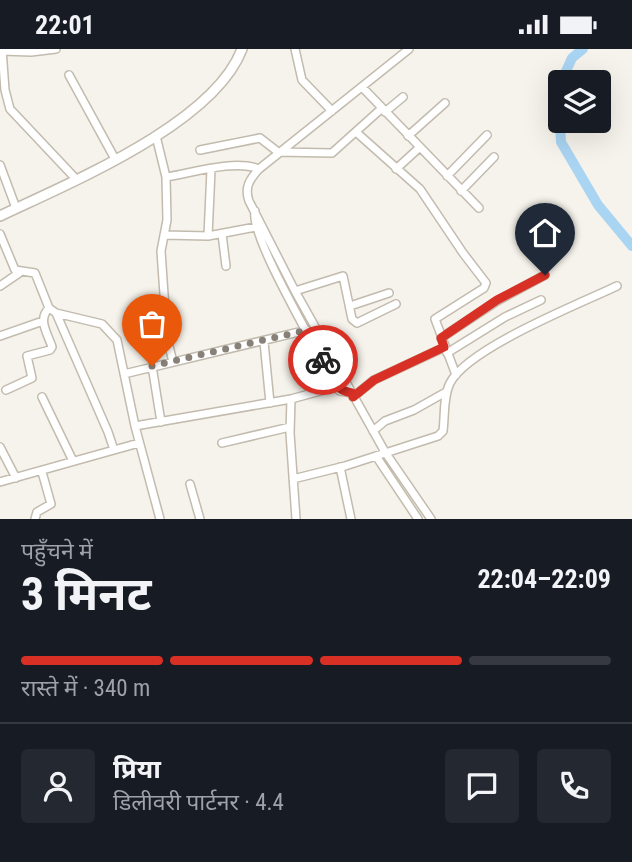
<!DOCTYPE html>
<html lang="hi">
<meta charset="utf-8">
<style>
:root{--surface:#171b24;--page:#242831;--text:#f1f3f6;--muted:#9ea1a6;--line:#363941;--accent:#d93025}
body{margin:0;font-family:"Roboto Condensed","Noto Sans Devanagari",sans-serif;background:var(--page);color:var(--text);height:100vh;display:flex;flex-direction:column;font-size:26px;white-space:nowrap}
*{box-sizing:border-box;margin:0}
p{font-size:23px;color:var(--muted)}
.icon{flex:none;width:38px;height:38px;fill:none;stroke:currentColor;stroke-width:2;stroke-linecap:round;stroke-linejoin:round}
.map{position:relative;height:470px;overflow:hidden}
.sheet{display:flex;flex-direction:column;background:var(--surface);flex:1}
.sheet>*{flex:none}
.tools{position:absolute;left:548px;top:21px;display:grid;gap:14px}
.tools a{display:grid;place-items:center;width:63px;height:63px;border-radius:7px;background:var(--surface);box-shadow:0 7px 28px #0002;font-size:35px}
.pin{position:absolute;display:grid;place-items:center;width:60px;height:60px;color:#fff;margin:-72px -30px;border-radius:50% 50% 50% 0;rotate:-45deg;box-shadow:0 0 7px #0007}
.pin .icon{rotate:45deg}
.courier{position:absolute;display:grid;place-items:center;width:70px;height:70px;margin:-35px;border:5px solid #d93025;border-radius:50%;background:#fff;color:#222;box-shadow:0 2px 9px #0007}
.summary em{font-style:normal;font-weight:700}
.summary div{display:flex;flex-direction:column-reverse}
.summary{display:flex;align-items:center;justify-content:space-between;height:119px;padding:0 21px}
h1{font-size:46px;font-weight:700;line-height:52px}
.bar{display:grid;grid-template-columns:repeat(4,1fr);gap:10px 7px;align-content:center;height:84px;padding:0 21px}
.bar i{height:9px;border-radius:5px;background:var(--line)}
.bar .selected{background:var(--accent)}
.bar p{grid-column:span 4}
.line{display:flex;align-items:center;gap:18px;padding:0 21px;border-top:2px solid var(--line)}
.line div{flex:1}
.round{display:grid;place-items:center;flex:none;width:74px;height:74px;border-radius:7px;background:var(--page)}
.status{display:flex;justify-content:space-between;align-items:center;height:49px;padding:0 35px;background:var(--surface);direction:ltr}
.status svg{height:19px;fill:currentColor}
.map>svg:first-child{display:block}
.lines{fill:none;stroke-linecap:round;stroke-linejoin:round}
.river{stroke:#a9d4f2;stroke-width:10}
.minor-casing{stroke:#c2bbae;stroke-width:10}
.tertiary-casing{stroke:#c2bbae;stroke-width:12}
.minor{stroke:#fff;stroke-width:7}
.tertiary{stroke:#fff;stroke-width:9}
.done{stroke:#878178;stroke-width:7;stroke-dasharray:0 12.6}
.route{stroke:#d93025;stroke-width:9}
</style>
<div class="status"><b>22:01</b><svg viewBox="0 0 49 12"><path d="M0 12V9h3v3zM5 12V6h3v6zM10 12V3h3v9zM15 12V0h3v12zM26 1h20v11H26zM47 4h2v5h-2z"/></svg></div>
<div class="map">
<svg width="632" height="470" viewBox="0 0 632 470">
<rect width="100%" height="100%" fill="#f6f3ec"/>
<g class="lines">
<path class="river" d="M561,33L572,9L583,0
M560,36L558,41L561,93L598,156L632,197"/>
<g class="minor-casing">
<path id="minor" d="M2,0L5,41L10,60L76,130
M295,0L302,31L332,62
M409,0L259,120C250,130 244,138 249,152L295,242L385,403L431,470
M2,2L31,3L56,0
M69,26L115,110
M362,38L479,159
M385,63L403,48
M356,83L420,140L463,204L486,234L484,239L435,270L456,326
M156,87L166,128L167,171L161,202L167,289L173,313
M408,87L445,54
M200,101L260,89L278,103L332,104L381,60
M0,116L16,159
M396,120L419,99
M447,127L487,86
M166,128C192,124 235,110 259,120
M461,142L494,108
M255,162C249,188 321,305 335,338L340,342L352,344
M0,185L15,221L35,224L49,259L56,264L102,275L117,291L135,377L160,470
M222,185L226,217
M164,186L208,187L256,178
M208,187L211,121
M0,237L19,224
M295,242L343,227L352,270L357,274L396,255
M350,257L389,244
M56,264L108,383L114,401
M0,287L43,272
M441,289L497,252L545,226
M264,293L270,354
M447,304L505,268L541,251
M152,317L161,373
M124,325L307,281
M6,341L32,329L27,307L50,301L52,298C48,285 37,271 49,259
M42,348L73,412
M353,348L374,331L445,298
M291,350L290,384L296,470
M135,377L291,350L335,338
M373,382L385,372L414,361L446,343
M222,394L290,378
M0,398L16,429
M376,407L418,470
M340,418L351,470
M293,430L345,417L438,387L443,382C445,367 443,348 450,334C468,299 579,255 617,237
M0,433L139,394
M190,435L200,470
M35,470L37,463L51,455L42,423"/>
</g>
<g class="tertiary-casing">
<path id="tertiary" d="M0,167C69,134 214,75 242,0"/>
</g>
<use href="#minor" class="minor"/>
<use href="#tertiary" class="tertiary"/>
</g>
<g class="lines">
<path class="done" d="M152,317L307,281L323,311"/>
<path class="route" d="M323,311C332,328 331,340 352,344L353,348L374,331L444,298L441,289L497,251L545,226"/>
</g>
</svg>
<div class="tools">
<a><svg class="icon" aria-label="layers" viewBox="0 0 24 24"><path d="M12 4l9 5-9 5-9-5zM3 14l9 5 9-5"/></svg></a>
</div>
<div class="pin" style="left:152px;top:317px;background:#ea580c"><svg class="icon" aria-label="bag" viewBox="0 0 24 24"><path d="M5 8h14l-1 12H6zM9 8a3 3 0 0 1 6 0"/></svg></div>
<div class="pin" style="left:545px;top:226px;background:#1f2937"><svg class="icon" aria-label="home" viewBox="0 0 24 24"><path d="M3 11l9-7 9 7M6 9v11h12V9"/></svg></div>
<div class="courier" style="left:323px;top:311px"><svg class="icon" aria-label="bike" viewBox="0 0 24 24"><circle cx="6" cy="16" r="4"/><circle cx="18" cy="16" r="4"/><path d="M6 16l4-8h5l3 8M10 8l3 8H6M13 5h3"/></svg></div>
</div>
<section class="sheet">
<div class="summary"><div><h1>3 मिनट</h1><p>पहुँचने में</p></div><em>22:04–22:09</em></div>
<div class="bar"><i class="selected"></i><i class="selected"></i><i class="selected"></i><i></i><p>रास्ते में · 340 m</p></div>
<div class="line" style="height:126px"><a class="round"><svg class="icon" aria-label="person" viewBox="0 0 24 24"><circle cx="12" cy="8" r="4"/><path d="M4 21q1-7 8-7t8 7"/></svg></a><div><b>प्रिया</b><p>डिलीवरी पार्टनर · 4.4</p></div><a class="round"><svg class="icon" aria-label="chat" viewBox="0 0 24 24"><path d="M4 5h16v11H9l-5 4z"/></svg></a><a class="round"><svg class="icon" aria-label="phone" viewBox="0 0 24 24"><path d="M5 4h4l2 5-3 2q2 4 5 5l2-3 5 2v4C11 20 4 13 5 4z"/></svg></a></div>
</section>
